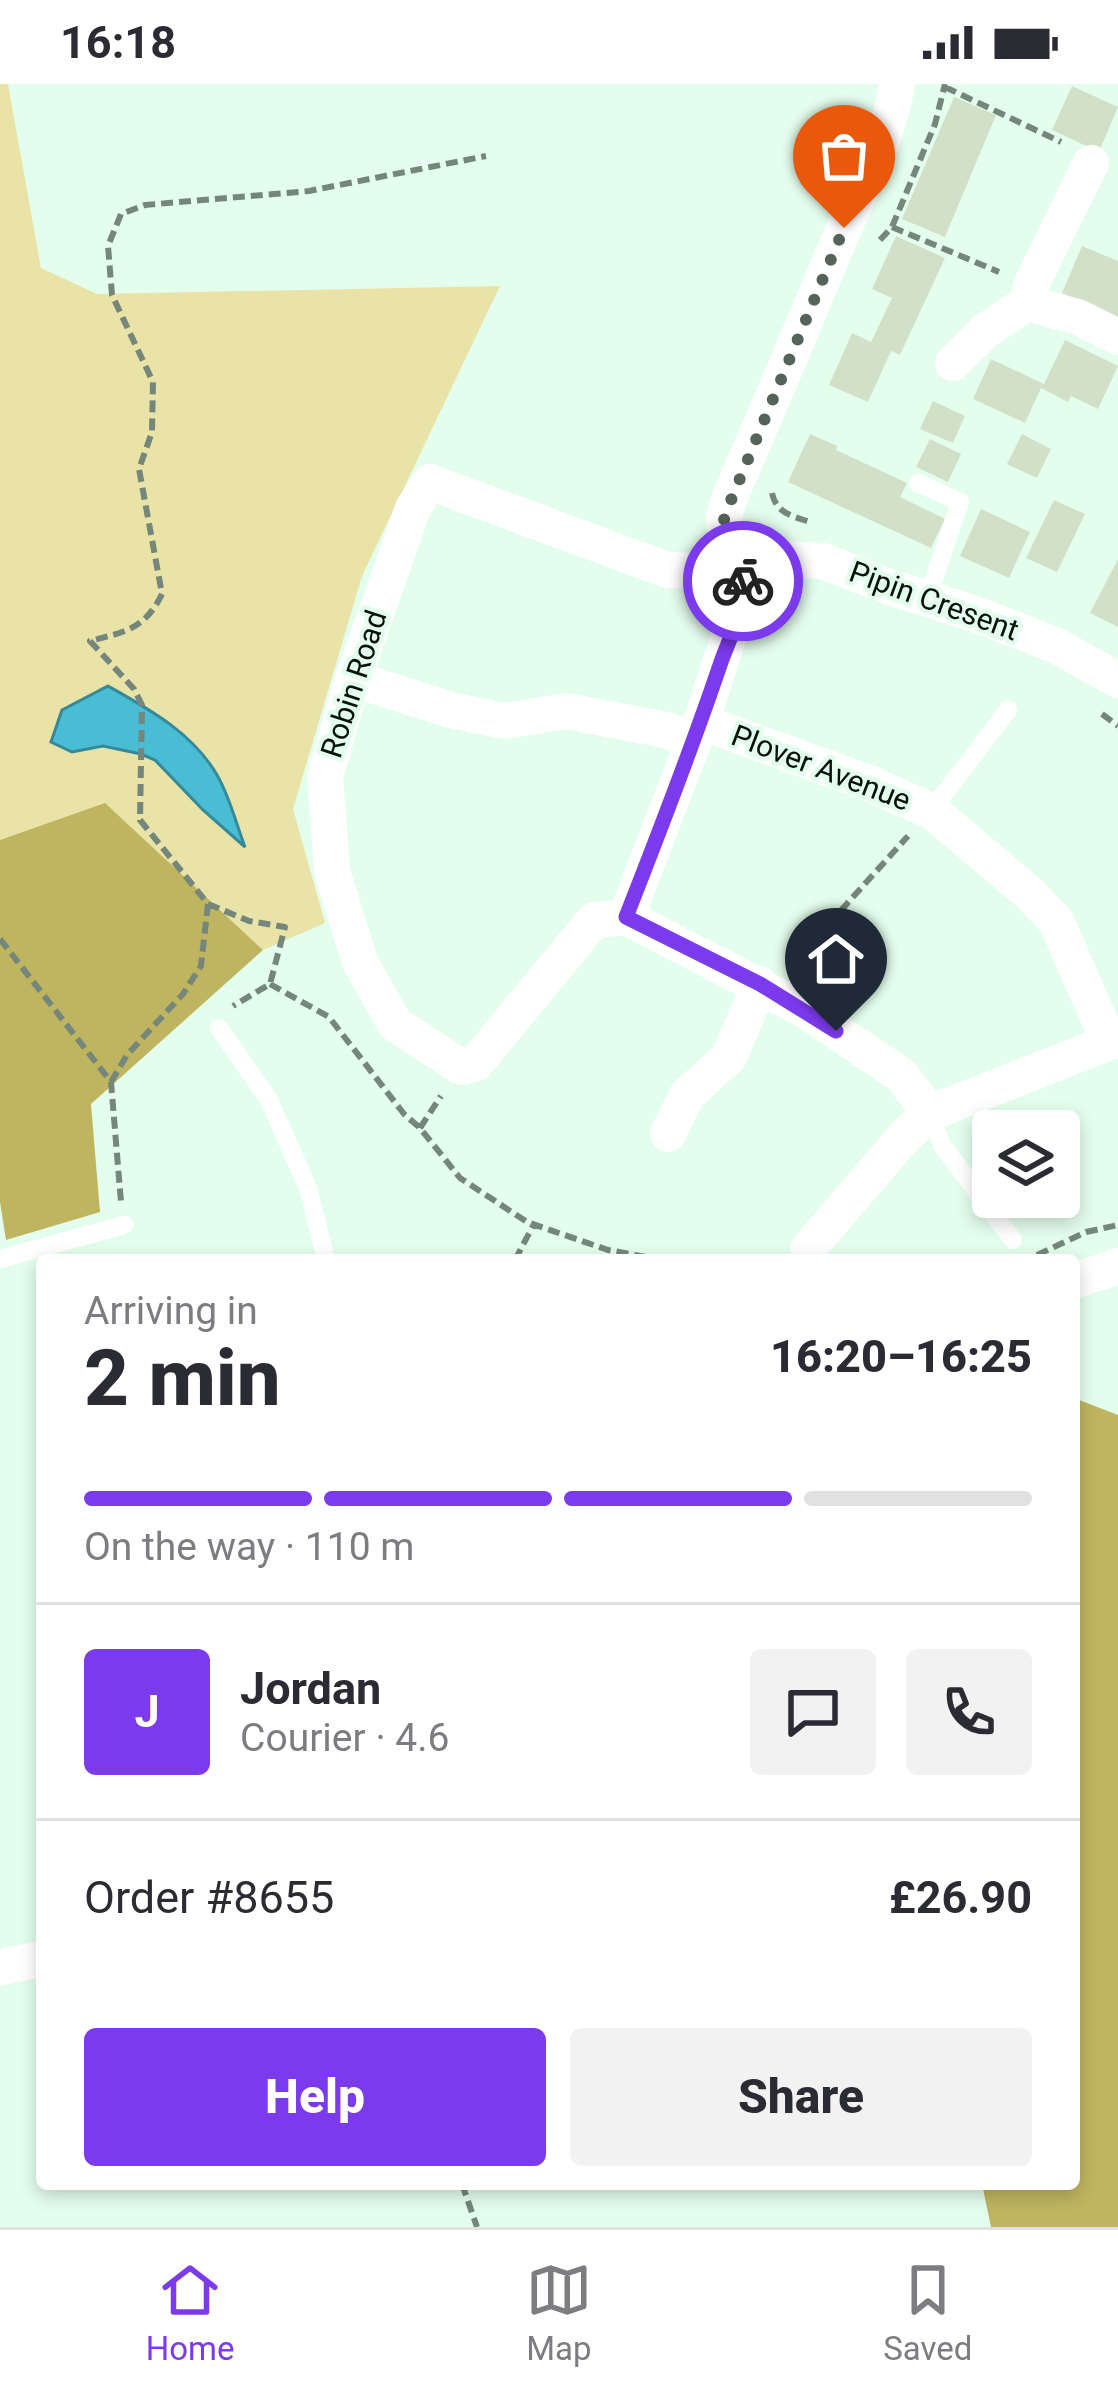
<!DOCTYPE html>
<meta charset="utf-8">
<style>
:root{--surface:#fff;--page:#f2f2f3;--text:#2b2b33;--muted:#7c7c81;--line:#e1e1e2;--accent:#7c3aed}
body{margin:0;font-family:Roboto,sans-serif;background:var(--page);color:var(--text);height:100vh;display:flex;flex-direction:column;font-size:45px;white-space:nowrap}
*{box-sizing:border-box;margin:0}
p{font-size:39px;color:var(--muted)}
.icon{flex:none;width:66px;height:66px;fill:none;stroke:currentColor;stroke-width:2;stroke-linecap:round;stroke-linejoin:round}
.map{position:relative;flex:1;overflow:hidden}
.sheet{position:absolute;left:36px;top:1170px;width:1044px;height:936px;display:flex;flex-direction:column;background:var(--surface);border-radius:12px;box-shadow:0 6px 18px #0003}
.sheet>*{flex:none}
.tools{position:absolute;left:972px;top:1026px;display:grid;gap:24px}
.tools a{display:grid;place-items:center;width:108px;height:108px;border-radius:12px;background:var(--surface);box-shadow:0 6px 18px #0003;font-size:60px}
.pin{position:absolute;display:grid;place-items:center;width:102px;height:102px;color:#fff;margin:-123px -51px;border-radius:50% 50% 50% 0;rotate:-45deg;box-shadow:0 0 12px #0007}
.pin .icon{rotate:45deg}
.courier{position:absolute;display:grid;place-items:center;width:120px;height:120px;margin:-60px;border:9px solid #7c3aed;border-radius:50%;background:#fff;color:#222;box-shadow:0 3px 15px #0007}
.overview em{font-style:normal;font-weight:800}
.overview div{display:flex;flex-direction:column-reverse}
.overview{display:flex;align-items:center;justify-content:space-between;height:204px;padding:0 48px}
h1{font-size:78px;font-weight:800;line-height:90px}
.bar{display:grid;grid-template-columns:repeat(4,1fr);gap:18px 12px;align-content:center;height:144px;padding:0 48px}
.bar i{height:15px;border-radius:9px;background:var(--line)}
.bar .selected{background:var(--accent)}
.bar p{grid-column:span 4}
.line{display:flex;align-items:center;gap:30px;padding:0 48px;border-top:3px solid var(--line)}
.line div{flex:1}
.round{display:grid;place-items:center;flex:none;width:126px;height:126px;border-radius:12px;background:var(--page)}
.button{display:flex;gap:24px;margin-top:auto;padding:24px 48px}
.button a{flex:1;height:138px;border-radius:12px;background:var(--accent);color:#fff;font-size:48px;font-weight:800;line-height:138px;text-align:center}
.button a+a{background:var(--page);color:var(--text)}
.status{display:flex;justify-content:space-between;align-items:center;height:84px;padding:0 60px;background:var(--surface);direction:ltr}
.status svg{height:33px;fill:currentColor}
.tabs{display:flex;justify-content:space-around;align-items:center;height:168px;border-top:3px solid var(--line);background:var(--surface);font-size:33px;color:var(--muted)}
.tabs a{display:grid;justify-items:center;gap:6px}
.tabs .selected{color:var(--accent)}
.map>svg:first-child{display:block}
.green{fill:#eae3a8;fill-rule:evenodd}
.forest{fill:#bfb560}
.water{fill:#49bdd4;stroke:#368998;stroke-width:3}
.building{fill:#d3e0c8}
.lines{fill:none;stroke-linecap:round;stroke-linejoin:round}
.path{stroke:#75867b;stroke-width:6;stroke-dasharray:12 6;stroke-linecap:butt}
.lane{stroke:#fff;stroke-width:18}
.street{stroke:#fff;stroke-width:36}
.done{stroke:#55645a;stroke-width:12;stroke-dasharray:0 21.6}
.route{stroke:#7c3aed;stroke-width:15}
.labels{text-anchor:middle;stroke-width:9;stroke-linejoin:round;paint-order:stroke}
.street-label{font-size:30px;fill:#08110b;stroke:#e4feed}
</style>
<div class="status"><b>16:18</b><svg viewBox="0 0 49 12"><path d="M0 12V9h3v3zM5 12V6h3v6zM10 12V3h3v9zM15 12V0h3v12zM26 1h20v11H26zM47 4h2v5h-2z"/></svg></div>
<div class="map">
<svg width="1118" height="2143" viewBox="0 0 1118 2143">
<rect width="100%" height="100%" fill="#e4feed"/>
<path class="green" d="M0,0H8L41,184L97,210L500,202L362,492L293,725L325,839L263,866L105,720L0,756ZM108,602L142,621L190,655L244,760L203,726L155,676L141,670L103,662L72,668L52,658Z"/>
<path class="forest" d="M105,719L263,866L91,1020L100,1128L6,1156L0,1118V756Z
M1074,1314L1118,1331V2143H991L982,2100H1074Z"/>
<path class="water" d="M108,602C149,625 193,649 217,691C230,713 236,740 245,763L203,726L155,676L141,670L103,662L72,668L51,658L62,626Z"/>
<path class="building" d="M1072,2L1118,23L1099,68L1052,46Z
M954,13L996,31L945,153L902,135Z
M896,152L945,174L900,271L891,267L868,318L829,301L852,249L871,258L892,214L872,205Z
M1082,162L1118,177V234L1062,209Z
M1065,256L1118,282L1098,325L1071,312L1068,318L1041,304L1025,339L973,315L991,275L1044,300Z
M933,317L965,332L953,359L920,345Z
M810,350L837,362L836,366L907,399L900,413L945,435L931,464L788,398Z
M1022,350L1051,365L1037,394L1007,380Z
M930,355L961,370L948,398L916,383Z
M1054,416L1085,430L1057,488L1026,474Z
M981,425L1030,448L1009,494L960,472Z
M1118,475V543L1090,529Z"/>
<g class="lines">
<path class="path" d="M945,3L1061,58
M892,143L999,188
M880,156L892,143L935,40L945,0
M772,409C776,429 792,432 810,438
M1102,630L1118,642
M208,820L249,837L285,843L270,900L233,922
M0,855L111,998L121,1118
M814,893L835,833L908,752
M270,900L329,933L404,1030L420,1044L460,1094L527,1138L608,1166L662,1176
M111,998L127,971L183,910L201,882L208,820L140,736L142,621L134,605L90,557C125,548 145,545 162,510L139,385L152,348L153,298L112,211L108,162L121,130L145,121L309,107L486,72
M420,1044L441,1012
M1037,1171L1086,1148L1118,1141
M515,1176L534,1140
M462,2100L477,2143"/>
<path class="lane" d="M918,399L960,418L927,516
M931,727L1008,626
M219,944L269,1016L308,1104L326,1176
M930,1029L942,1061L1013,1156
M0,1175L124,1141"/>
<path class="street" d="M1091,79L1031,201L1027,219L1078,233L1118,253
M953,279L985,247L1027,219
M353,595L451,626L504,637L567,627L666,646L694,656
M701,638L869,699L933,728L1029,809L1056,837L1109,958
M626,833L594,836L476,979L461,983L395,940L360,878L332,787L325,693L353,595L413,424L430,398L667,486L691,487L769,474L823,477L884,501L975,530L1055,561L1118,596
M626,833L701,638L744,505L740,477L725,452L724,433L730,412C768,327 803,241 839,156C861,103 888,58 897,0
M626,833L803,925L901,991L930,1029
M668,1050L687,1011L729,973L760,900
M808,1165L904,1053L930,1029L1118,955
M1074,1197L1118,1182
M0,1883L42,1875"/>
</g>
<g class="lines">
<path class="done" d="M743,497C739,470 725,460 724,433L844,144"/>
<path class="route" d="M743,497C746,523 730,553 721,578C692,664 659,749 626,833L760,900L836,947"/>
</g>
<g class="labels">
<g class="street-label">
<text transform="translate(934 517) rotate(20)" y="10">Pipin Cresent</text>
<text transform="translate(354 600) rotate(-72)" y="10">Robin Road</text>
<text transform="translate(821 684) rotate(21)" y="10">Plover Avenue</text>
</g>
</g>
</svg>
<div class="tools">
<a><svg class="icon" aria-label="layers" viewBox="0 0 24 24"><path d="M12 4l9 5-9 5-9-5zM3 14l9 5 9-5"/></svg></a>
</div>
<div class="pin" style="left:844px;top:144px;background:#ea580c"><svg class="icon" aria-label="bag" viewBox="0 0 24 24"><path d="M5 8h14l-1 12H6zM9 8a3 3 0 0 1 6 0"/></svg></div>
<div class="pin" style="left:836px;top:947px;background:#1f2937"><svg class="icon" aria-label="home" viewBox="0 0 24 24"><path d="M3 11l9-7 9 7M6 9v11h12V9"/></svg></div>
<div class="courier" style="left:743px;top:497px"><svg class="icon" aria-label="bike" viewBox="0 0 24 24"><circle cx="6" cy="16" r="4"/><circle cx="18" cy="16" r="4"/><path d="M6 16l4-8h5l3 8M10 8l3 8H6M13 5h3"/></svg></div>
<section class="sheet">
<div class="overview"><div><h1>2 min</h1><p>Arriving in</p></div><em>16:20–16:25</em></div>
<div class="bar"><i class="selected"></i><i class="selected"></i><i class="selected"></i><i></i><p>On the way · 110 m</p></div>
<div class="line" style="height:216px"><b class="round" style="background:var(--accent);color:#fff">J</b><div><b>Jordan</b><p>Courier · 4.6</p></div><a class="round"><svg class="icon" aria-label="chat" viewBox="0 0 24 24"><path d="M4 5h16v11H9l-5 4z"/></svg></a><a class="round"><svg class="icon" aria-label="phone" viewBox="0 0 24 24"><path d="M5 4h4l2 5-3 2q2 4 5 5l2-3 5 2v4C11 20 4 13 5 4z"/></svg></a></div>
<div class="line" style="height:156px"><div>Order #8655</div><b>£26.90</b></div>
<div class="button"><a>Help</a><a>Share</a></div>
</section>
</div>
<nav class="tabs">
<a class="selected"><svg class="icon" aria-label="home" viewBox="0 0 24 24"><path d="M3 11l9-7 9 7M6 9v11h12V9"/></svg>Home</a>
<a><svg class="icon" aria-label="map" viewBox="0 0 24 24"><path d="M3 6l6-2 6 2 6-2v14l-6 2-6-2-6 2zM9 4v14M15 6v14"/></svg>Map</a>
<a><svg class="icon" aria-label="saved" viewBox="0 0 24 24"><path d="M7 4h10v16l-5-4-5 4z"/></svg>Saved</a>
</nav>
